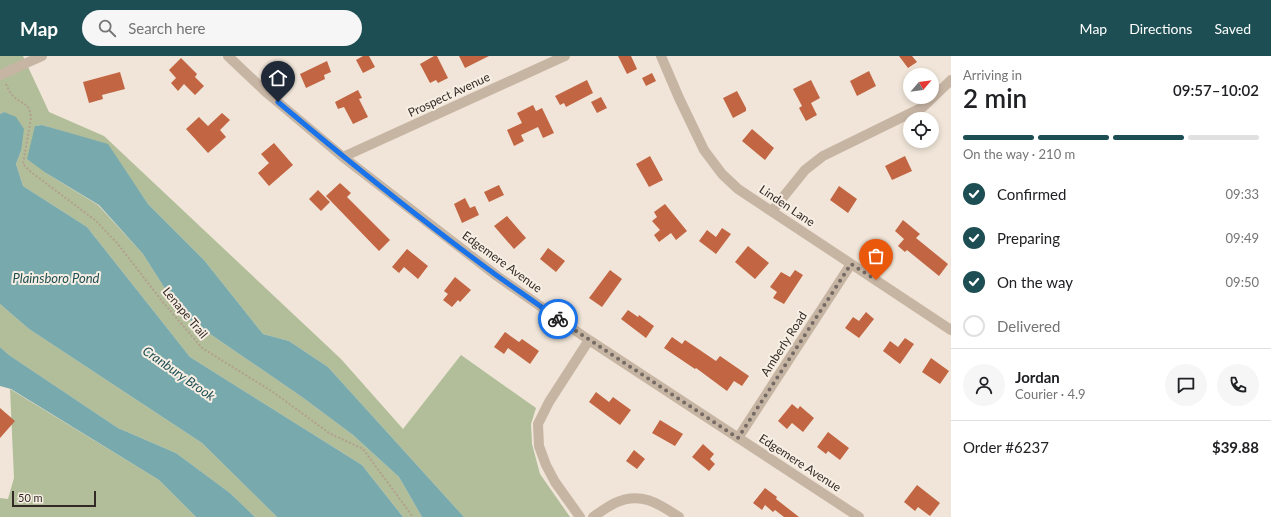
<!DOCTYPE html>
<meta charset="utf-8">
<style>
:root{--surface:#fff;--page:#f6f6f6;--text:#202124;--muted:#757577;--line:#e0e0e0;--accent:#1d4e53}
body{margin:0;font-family:Lato,sans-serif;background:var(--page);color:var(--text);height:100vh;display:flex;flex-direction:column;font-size:15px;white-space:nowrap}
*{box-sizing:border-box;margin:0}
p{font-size:13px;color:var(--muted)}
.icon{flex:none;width:22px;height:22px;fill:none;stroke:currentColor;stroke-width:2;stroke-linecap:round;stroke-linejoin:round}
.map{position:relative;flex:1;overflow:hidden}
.panel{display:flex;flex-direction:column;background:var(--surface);width:320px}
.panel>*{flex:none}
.needle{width:26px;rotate:62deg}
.fabs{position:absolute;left:903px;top:12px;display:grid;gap:8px}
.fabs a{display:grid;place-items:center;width:36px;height:36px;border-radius:50%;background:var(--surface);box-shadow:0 2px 6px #0003;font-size:20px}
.scale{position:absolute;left:12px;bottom:10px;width:84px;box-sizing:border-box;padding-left:4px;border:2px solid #332a26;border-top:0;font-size:11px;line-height:14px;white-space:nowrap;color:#332a26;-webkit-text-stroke:3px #f8efe4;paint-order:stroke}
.pin{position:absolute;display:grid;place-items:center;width:34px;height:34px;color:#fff;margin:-41px -17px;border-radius:50% 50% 50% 0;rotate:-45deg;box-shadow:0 0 4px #0007}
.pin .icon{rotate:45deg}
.courier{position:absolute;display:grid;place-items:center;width:40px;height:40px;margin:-20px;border:3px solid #1a73e8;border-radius:50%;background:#fff;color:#222;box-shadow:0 1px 5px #0007}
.head em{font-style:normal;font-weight:600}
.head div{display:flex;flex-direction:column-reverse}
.head{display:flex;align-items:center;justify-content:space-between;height:68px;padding:0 12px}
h1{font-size:26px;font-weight:600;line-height:30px}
.bar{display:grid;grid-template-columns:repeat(4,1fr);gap:6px 4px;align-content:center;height:48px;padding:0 12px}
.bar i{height:5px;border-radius:3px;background:var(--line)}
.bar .current{background:var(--accent)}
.bar p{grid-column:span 4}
.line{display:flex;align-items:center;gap:10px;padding:0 12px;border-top:1px solid var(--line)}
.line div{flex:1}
.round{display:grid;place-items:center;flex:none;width:42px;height:42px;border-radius:21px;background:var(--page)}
ol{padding:0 12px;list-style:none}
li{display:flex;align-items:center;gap:12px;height:44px}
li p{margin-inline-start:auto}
li .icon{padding:4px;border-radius:50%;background:var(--accent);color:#fff;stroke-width:4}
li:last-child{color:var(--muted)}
li i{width:22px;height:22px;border:2px solid var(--line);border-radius:50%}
header{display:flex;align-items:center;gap:24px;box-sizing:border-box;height:56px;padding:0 20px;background:var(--accent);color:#fff}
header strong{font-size:19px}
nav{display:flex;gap:22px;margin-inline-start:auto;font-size:14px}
.search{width:280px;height:36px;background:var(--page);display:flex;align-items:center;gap:10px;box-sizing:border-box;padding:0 14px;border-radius:22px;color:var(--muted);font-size:15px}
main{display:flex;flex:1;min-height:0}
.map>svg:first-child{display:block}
.green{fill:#b1be99}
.water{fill:#78a9ac}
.building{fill:#c26543}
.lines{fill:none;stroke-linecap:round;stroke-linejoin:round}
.path{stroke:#b39f8f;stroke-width:2;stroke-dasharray:2 2;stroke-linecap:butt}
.street{stroke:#c7b5a4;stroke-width:10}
.done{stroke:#756b64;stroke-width:4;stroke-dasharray:0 7.2}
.route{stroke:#1a73e8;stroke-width:5}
.labels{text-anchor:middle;stroke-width:4;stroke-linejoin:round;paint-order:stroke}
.street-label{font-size:12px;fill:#332a26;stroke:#f8efe4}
.water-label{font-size:13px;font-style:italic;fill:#1d4e53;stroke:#f8efe4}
</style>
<header>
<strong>Map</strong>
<div class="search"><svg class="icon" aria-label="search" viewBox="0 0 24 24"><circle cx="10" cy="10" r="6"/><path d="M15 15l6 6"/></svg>Search here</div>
<nav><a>Map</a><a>Directions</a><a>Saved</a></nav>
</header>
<main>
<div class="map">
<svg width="951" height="461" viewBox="0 0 951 461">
<rect width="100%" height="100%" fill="#f0e5d8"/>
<path class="green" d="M0,0H23L49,56L104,80L341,303L403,373L461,299L536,352L531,368L532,388L540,418L570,461H464L328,311L289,285L263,278L204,204L148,148L108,89L42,69L35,70L46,117L98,149L143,198L181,258L302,341L353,379L399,421L422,461H403L362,409L190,301L87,171L23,130L16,108L21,95L4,56L0,58Z
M0,248L29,273L202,387L277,461H255L230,437L176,397L118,372L9,299L0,291Z
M10,333L159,424L196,461H0V442L8,443L14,422Z"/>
<path class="water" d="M4,56L16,61L24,73L21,95L16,108L23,130L87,171L190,301L362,409L403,461H277L202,387L29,273L0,248V58Z
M42,69L108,88L148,148L204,204L263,278L289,285L328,311L464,461H422L399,421L353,379L302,341L181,258L143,198L99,149L46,117L27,103L35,70Z
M0,291L9,299L118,372L176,397L230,437L255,461H196L159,424L11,333L0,330Z"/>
<path class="building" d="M363,0H369L375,11L363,17L356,4Z
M434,0H437L448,22L438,27L436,24L430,27L420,8Z
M459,0H489L465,12Z
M618,0H631L637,13L627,18Z
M899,0H912L917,6L908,12Z
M181,2L197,18L195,21L204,30L195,39L184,28L178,35L171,27L176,22L169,14Z
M327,5L331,16L324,19L325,23L306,32L300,18Z
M869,15L876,30L857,40L850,25Z
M120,16L125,33L102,39L103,43L89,47L83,26Z
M652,17L656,25L646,30L642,22Z
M587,24L593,37L566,51L564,47L560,49L555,40Z
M811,24L820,42L811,47L817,59L806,65L799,52L802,50L793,33Z
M358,34L362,42L359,43L368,61L353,68L344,51L338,53L335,46Z
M737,35L746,52V55L733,62L723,42Z
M601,41L607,52L597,57L591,46Z
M533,49L536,55L542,52L554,77L543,82L538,71L521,79L524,85L514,90L507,74L522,67L517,57Z
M222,57L230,64L220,74L226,81L208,97L186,73L199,61L208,70Z
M752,73L774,92L765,104L742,85Z
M274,87L293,109L269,130L258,117L269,107L261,98Z
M650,100L663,124L649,131L636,108Z
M905,100L912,115L892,124L885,110Z
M340,127L351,137L347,141L390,184L379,195L326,140Z
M499,129L504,139L489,146L484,136Z
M839,130L857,143L848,157L830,144Z
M318,134L330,146L321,155L309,143Z
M465,142L470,152L475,150L479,159L462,167L454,148Z
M665,148L687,175L676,184L671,177L659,186L654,179L660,174L652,165L657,161L654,156Z
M507,160L526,182L514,193L494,170Z
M903,164L920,178L916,182L948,208L939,220L907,194L905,196L898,190L904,183L895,175Z
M722,172L731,178L716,198L699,185L707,174L716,181Z
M748,190L769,207L755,223L735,206Z
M548,192L565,205L556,216L540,203Z
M407,193L428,210L418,223L404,211L399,217L392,211Z
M610,214L622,223L602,251L589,242Z
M795,214L803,219L784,248L773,242L777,236L770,231L781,216L790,221Z
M455,221L471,234L460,246L458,244L452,251L443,244L448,238L444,235Z
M628,254L638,261L639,259L654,270L646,282L621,263Z
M866,256L874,263L859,282L845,272L853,261L859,265Z
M505,276L519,286L522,283L539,295L530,308L508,292L504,298L494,291Z
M672,281L682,288L685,284L716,305L720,300L749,320L742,330L734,325L727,335L696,312L695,313L664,292Z
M905,282L914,288L900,308L883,295L890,285L898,291Z
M931,302L949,315L940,328L922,316Z
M596,336L609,346L613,341L631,354L620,369L589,346Z
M792,348L798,353L800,350L814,362L803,376L792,367L787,373L778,365Z
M0,352L15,365L0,382Z
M660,364L683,378L675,390L652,377Z
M828,376L849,392L840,404L828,395L826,398L817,391Z
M703,388L714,398L710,403L715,408L709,415L692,401Z
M634,394L645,403L637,413L626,405Z
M917,429L940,447L930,460L918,451L915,455L904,446Z
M765,432L777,441L776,443L799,461H784L775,454L773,456L765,449L762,454L753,447Z"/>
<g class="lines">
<path class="path" d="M6,28C8,32 10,37 13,40C22,49 30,46 31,62L23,108L31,116L95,164L117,187L162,245L202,292L273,336L329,377L363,393L413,461"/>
<path class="street" d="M228,0L267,37L343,101L497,220L589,284L859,461
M661,0L679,42L704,94L722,118L738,133L951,274
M0,19L42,0
M343,101L565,0
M772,155L805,114L823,100L923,51L951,24
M738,382L851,208
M580,461L555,426L546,409L539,390L538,368L549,346L589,284
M593,461C600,456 607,451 615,447C640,435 658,447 679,461"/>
</g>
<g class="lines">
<path class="done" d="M558,263L738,382L851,208L876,224"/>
<path class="route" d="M278,46C349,106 421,164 496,219C517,234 538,248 558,263"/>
</g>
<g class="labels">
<g class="street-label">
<text transform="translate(449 39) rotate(-25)" y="4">Prospect Avenue</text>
<text transform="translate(787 150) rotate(34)" y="4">Linden Lane</text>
<text transform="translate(502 206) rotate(36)" y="4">Edgemere Avenue</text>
<text transform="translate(185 257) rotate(50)" y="4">Lenape Trail</text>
<text transform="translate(784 288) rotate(-57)" y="4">Amberly Road</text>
<text transform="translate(800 407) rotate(33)" y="4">Edgemere Avenue</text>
</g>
<g class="water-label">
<text x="56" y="227">Plainsboro Pond</text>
<text transform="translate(179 317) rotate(35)" y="5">Cranbury Brook</text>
</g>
</g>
</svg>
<div class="fabs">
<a><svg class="needle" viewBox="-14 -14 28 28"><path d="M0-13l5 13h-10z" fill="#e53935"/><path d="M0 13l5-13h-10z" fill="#757577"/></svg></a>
<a><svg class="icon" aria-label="locate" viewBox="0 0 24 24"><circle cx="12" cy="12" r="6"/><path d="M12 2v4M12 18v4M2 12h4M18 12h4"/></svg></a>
</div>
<div class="scale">50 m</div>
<div class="pin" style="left:876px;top:224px;background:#ea580c"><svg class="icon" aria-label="bag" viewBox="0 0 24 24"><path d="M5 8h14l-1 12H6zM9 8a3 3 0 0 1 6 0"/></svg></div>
<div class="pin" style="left:278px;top:46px;background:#1f2937"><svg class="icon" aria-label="home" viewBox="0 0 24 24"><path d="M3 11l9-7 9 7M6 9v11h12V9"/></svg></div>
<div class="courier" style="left:558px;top:263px"><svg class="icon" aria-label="bike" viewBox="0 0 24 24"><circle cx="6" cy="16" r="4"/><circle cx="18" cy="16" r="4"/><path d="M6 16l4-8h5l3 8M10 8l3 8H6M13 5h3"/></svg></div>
</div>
<section class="panel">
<div class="head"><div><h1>2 min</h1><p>Arriving in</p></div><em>09:57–10:02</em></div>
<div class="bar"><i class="current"></i><i class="current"></i><i class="current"></i><i></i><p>On the way · 210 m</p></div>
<ol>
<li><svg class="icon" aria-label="check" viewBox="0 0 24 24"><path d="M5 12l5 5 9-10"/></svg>Confirmed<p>09:33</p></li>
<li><svg class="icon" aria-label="check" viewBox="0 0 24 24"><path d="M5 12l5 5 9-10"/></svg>Preparing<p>09:49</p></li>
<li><svg class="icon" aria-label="check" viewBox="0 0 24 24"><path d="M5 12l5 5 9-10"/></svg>On the way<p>09:50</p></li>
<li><i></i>Delivered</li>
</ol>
<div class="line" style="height:72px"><a class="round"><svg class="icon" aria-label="person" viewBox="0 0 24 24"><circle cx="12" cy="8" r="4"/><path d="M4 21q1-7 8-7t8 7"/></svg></a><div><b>Jordan</b><p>Courier · 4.9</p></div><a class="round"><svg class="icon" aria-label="chat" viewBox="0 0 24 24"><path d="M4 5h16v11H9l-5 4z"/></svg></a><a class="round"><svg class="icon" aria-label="phone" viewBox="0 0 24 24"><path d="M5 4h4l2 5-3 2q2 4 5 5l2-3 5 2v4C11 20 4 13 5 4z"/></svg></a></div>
<div class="line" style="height:52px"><div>Order #6237</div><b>$39.88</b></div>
</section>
</main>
